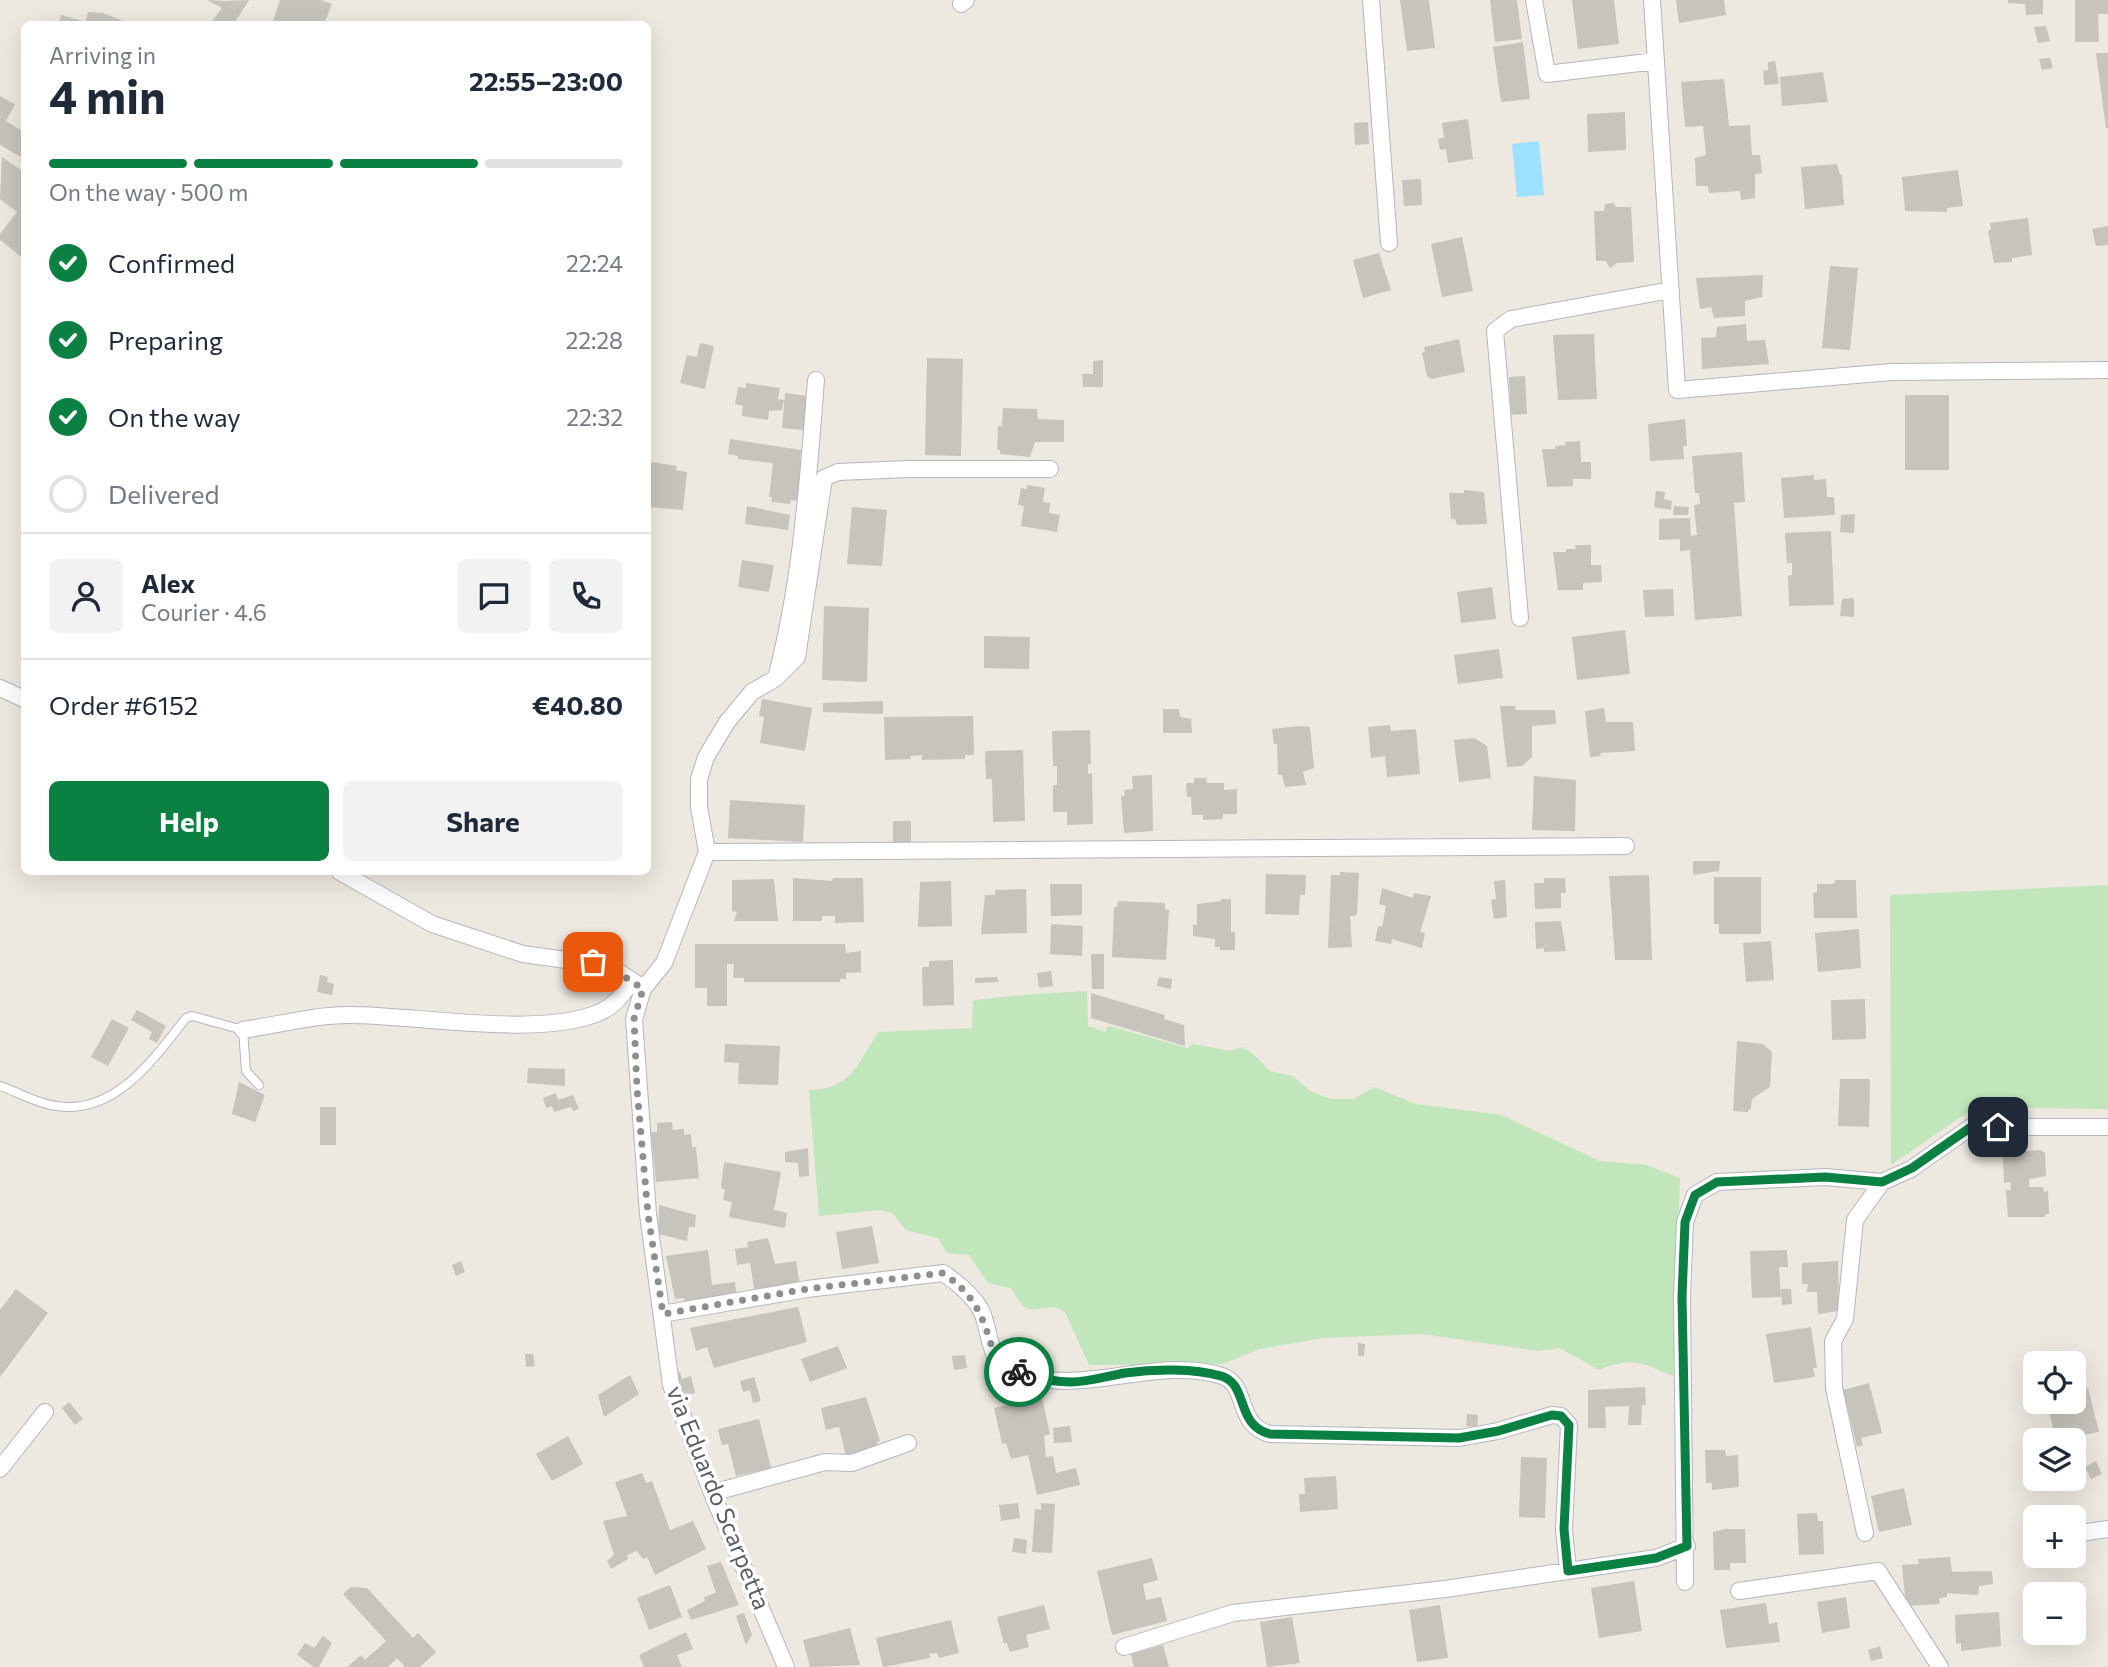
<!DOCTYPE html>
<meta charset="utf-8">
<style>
:root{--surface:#fff;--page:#f2f2f3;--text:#1f2937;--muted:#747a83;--line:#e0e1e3;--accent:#0b8043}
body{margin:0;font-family:Commissioner,sans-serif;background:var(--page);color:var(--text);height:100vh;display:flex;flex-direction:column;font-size:26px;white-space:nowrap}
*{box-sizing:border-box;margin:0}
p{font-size:23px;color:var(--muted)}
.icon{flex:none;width:38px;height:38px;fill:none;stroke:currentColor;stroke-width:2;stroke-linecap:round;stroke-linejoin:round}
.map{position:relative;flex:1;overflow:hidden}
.drawer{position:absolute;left:21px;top:21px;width:630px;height:854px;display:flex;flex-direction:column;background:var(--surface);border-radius:10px;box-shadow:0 7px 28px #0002}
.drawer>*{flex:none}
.controls{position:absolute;left:2023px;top:1351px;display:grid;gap:14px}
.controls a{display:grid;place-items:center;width:63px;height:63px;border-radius:10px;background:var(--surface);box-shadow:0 7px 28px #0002;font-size:35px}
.pin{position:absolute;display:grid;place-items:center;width:60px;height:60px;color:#fff;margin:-30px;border-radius:14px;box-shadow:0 4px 10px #0006}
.courier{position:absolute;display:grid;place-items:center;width:70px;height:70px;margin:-35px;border:5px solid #0b8043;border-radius:50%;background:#fff;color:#222;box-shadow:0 2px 9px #0007}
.summary em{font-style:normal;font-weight:700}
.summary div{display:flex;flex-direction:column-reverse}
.summary{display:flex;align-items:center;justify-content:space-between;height:119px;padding:0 28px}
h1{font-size:46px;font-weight:700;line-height:52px}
.bar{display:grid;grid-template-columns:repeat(4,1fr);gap:10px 7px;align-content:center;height:84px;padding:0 28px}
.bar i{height:9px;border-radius:5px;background:var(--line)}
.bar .selected{background:var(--accent)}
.bar p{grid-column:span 4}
.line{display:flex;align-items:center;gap:18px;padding:0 28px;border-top:2px solid var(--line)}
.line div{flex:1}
.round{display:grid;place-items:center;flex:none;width:74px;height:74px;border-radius:10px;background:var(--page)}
ol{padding:0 28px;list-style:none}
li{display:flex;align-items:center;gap:21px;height:77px}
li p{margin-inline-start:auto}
li .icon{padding:7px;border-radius:50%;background:var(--accent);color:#fff;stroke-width:4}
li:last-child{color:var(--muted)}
li i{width:38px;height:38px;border:4px solid var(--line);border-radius:50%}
.cta{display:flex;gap:14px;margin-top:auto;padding:14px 28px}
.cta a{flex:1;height:80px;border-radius:10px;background:var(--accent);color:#fff;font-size:28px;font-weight:700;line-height:80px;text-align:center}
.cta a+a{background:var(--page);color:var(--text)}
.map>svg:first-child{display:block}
.green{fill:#c1e6bb}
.water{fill:#9ee1ff}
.building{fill:#c7c3bd}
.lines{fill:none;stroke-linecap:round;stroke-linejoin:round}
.lane-casing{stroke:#b3b7bc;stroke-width:10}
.street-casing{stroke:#b3b7bc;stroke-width:18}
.lane{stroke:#fff;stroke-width:8}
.street{stroke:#fff;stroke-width:16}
.done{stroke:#8d8e8e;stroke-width:7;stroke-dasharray:0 12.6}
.route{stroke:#0b8043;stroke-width:9}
.labels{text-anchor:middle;stroke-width:7;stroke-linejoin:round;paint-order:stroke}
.street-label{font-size:24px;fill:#595e62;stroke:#fff}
</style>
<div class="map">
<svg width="2108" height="1667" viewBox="0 0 2108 1667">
<rect width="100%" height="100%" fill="#ede8e0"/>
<path class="green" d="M2108,885V1109L1975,1107L1891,1165L1890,895Z
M1087,991L1088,1026L1105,1032L1108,1026L1188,1048L1192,1044L1231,1051L1242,1047L1252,1053L1270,1071L1293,1076L1310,1091L1331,1099H1354L1374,1087L1416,1104L1501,1115L1600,1161L1646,1165L1680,1178L1673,1376C1640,1363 1634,1356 1599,1370L1560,1348L1538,1351L1423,1334L1322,1338L1260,1349L1222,1364L1089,1365L1065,1312L1055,1307C1026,1309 1028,1317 1011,1288L988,1283L969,1255L947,1253L938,1238L906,1230L892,1213L881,1210L819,1216L809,1090C851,1090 858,1063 878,1032L972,1028L973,1001C1011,995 1048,993 1087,991Z"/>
<path class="water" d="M1539,141L1544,195L1517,197L1512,144Z"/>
<path class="building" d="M207,0L226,1L249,0L234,24H210L222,8Z
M280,0H321L332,4L324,24H272Z
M1400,0H1429L1435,48L1407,51Z
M1490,0H1517L1522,39L1495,42Z
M1572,0H1614L1619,44L1578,49Z
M1676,0H1724L1726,15L1679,23Z
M2008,0H2043V14L2026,15L2025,4L2008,3Z
M2075,0H2108V14H2098L2099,42H2075Z
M88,12L103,13L131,24H85Z
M61,15L79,20L78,24H59Z
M2046,26L2050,41L2038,43L2034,27Z
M1523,42L1530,99L1501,102L1493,47Z
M2096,53H2108V128H2106Z
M2050,58L2053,68L2042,70L2039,59Z
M1775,61L1779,84L1764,85L1763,71L1768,70V62Z
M1823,72L1828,102L1782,106L1780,77Z
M1724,79L1729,126L1750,125L1752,155H1760L1762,173L1755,174V198L1741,200L1740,191L1709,193L1708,186H1696L1695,158L1706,155L1703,126L1685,127L1681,82Z
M0,96L15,104L6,121L24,132V159L0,145Z
M1625,112L1626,150L1588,152L1587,114Z
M1468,119L1473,159L1448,163L1446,149L1440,150L1438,139L1444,138L1442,123Z
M1368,122L1369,144L1355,145L1354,123Z
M2,157L24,172V259L0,240V234L17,212L0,199Z
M1837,164L1840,175H1842L1844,205L1805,209L1801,167Z
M1958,170L1963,206L1947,208V212L1905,211L1902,177Z
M1421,179L1422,205L1404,206L1402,180Z
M1613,203L1616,207H1631L1634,262L1617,263L1610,268L1606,261H1596L1594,211H1604L1605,204Z
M2028,218L2032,255L2012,258V262L1994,263L1988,231L1991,230L1990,223Z
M2108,226V245L2096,246L2092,229Z
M1462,237L1473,291L1442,297L1431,244Z
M1379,253L1391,290L1363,298L1353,260Z
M1830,266L1858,268L1850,350L1822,348Z
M1763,275L1762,297L1745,301V316L1714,318L1711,307L1700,309L1696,278Z
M1746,324L1747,341L1765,340L1769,364L1702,369L1701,338L1716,337L1717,327Z
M1594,334L1597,399L1558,400L1553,335Z
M1459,339L1465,372L1431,379L1427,376L1422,353L1425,352L1424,347Z
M700,343L714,346L705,389L680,383L687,355L697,357Z
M927,358L963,359L961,456L925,455Z
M1103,360V387H1083L1082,374H1093V361Z
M1525,376L1527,414L1511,415L1509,377Z
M746,383L780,388L778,399L784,400L782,410L769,411L768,420L742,416L743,406L735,404L738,387L746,388Z
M785,393L808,396L804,430L782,428Z
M1905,395H1949V470H1905Z
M1003,408L1037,409L1038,419L1064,420V442H1035L1030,457L1000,454V450H997L998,426H1002Z
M1685,419L1687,446H1683L1684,459L1650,461L1648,424Z
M730,439L801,450L800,460H803L798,501L791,500L790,504L771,502L772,497H769L773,463L738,459V456L728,454Z
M1580,441L1581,462H1591V479H1573V486L1547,487L1542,449H1556L1555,446L1565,445V442Z
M1742,452L1745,502L1734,503L1742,616L1695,620L1690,550L1680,551V539L1659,540V519L1690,518L1691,536L1697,535L1694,505L1700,504L1699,493H1695L1692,456Z
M651,462L677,466L676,470L687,472L683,510L648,507Z
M1814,475V480L1826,479L1827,497H1834L1835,515L1784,518L1781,478Z
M1027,485L1045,488L1043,502L1050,503L1049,513L1060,515L1057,532L1021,526L1024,506L1018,505L1021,488L1027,489Z
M1464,490L1484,492L1487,524L1457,525L1455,519H1451L1449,493H1464Z
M1656,491L1665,492L1664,499L1672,501L1671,510L1654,507Z
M747,506L790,515L788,530L745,524Z
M1674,506L1689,507L1688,515H1673Z
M852,507L887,510L882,566L847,564Z
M1855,514L1854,533L1840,532L1841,515Z
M1831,531L1834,605L1789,606L1788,576L1792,575V563H1787L1785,533Z
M1575,545H1591V565H1601L1602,582L1583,583V590H1558L1553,552H1566V549H1576Z
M742,560L774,565L769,592L738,587Z
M1492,587L1496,619L1461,623L1457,592Z
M1673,589L1674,616L1645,617L1643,590Z
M1854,598V617L1840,616L1842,599Z
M824,606L869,608L867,682L822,680Z
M1625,630L1630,674L1577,680L1572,637Z
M984,636L1030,637L1029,669L984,668Z
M1499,649L1503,678L1458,684L1454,655Z
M762,699L812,708L805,751L760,743L764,717L759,716Z
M883,701V714L823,712V703Z
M1500,706H1515L1516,710H1555L1556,724L1532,726V757L1522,766L1507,767Z
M1604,708L1606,722H1633L1635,751L1600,753L1601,756L1590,757L1585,711Z
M1163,709H1179L1180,717L1191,719L1192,733H1163Z
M973,716L974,755H965V759L922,760V755L910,756L911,759L885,760L884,717Z
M1390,725L1391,731L1416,729L1420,774L1387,777L1385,756L1371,758L1368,727Z
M1300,726L1310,727L1314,768L1303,772L1306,785L1285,787L1282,775H1278L1277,744H1274L1272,729Z
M1090,730L1091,764H1088V774L1092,773L1093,824L1067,825V812H1053V785H1057V766H1053L1052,731Z
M1474,738L1487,746L1491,778L1459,782L1454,740Z
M1023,750L1025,821L993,822L992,779H986L985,751Z
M1152,775L1153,831L1124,833L1121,796H1125L1124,790L1133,789L1132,776Z
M1534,776L1576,780L1575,831L1532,830Z
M1194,778H1206L1207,783H1224V790L1237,789V814H1223V819L1203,820V815H1192L1191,797H1187L1186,783H1194Z
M730,800L805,805L803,842L728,838Z
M893,821H911V842H893Z
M1693,861H1720L1719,871L1693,875Z
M1340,872L1359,873L1357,912L1356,916H1350L1352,947L1328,948L1331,875H1340Z
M1266,874L1306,875L1305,895H1300L1299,915L1265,914Z
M1649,875L1652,960H1615L1609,876Z
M1714,877H1761V934H1719V924H1714Z
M793,878L832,881L833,878H863L864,922L835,923V916H822V921H793Z
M1544,878H1565L1566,893H1561V908L1535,909L1534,883H1544Z
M774,879L778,921H734L737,912L732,911V880Z
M1505,880L1507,917L1494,919L1491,900L1496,899L1494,881Z
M1835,880H1856L1857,918H1814L1813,893L1817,892V884H1834Z
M951,881L952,926L918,927L920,882Z
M1050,884H1082V915L1051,916Z
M1382,888L1413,898L1414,893L1431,896L1420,932L1425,933L1422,948L1392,939L1391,944L1375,941L1378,926L1382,927L1386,906L1379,904Z
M1026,889L1027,933L981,934L985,895H995V890Z
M1221,899H1231V932H1235V950H1220V947H1215V939L1193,936V925H1197V904L1221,901Z
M1118,901L1165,903V909L1169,910L1166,960L1112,957L1114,907H1117Z
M1561,921L1566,951L1544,952V948L1536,949L1535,922Z
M1051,924L1083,926L1082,956L1050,954Z
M1859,929L1861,968L1818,972L1815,933Z
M1771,941L1774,980L1746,982L1743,943Z
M695,944H845L846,953L861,951V972L846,973V979H840V982H744V978H733L734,964H727V1006H707V988H695Z
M1091,954H1104V989H1092Z
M953,960L954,1005L923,1006L922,967H929V961Z
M1051,971L1053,986L1039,988L1037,973Z
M320,975L328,977L327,982L334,984L332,995L317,992Z
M997,977L999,982L975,983V978Z
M1159,977L1172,979L1171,989L1157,986Z
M1091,993L1165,1015L1164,1019L1184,1025L1185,1046L1091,1018Z
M1865,999L1866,1039L1832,1040L1831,1000Z
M137,1010L166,1026L157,1043L149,1039L152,1032L131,1020Z
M112,1019L129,1028L108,1066L91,1057Z
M1737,1041L1763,1044L1772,1052L1770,1087L1752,1099L1751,1108L1747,1112L1733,1111Z
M725,1044L780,1046L778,1085L738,1084L739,1063L724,1062Z
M528,1068L565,1069V1086L527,1083Z
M1840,1079H1870L1869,1127L1838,1126Z
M239,1082L265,1095L255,1122L232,1114Z
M556,1093L558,1100L573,1095L579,1109L573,1111L571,1107L554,1112L552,1106L546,1108L543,1098Z
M320,1107H336V1145H320Z
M672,1122L673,1130L684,1129V1135L691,1134L692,1147H696L699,1178L656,1182L651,1132H657V1123Z
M808,1148L809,1176L799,1177L798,1163L785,1162V1152Z
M2040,1150L2045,1153L2046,1176L2029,1179V1187H2043L2044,1192L2048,1191L2049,1214H2045V1217H2008L2006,1190H2011L2010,1182L2004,1183L2003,1157L2007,1156L2006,1153Z
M724,1162L781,1172L774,1210L787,1213L785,1228L729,1217L732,1202L723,1200L725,1190L721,1188Z
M659,1205L696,1215L695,1227H689L687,1241L658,1234Z
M872,1226L879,1263L842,1269L836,1232Z
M768,1238L775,1264L796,1261L800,1286L755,1294L750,1263L737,1265L735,1249L748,1247L747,1242Z
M708,1250L712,1285L735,1282L737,1298L685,1306L684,1298L675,1299L666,1256Z
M1787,1250L1788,1267H1779L1781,1297L1752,1298L1750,1251Z
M461,1261L465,1272L456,1276L452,1265Z
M1838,1261L1839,1311L1818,1314L1817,1292H1807L1808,1284H1802V1263Z
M16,1289L48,1313L0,1377V1310Z
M1781,1289H1791L1792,1304L1782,1305Z
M798,1307L807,1342L714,1368L707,1347L696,1351L690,1328Z
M1811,1327L1817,1368H1813L1815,1377L1774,1383L1766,1334Z
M1358,1343L1365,1344L1364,1356H1358Z
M838,1346L847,1368L810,1382L801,1359Z
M1027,1352L1043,1357L1041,1365L1025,1360Z
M525,1354H533L535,1366L526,1367Z
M965,1355L967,1368L954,1370L952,1356Z
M680,1372L682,1379L691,1376L695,1393L678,1398L672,1374Z
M630,1375L639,1394L604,1417L598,1395Z
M2081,1375L2085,1389L2088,1388L2099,1432L2056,1440L2047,1403L2039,1405L2038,1402H2074V1377Z
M754,1377L761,1401L753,1403L750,1390L743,1392L740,1381Z
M1869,1383L1882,1433L1861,1438L1863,1445L1857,1447L1843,1390Z
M1645,1387L1646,1405H1642L1641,1425H1628L1629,1406L1605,1407L1606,1428H1588V1390Z
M866,1397L880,1441L877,1442L878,1448L846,1456L839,1427L826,1430L821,1408Z
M1042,1397L1050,1434L1044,1436L1046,1457L1053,1456L1056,1473L1076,1468L1080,1485L1037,1495L1028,1455L1011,1459L1006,1443L1002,1444L994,1408Z
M69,1402L83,1419L75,1425L62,1408Z
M1467,1414L1478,1415L1477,1427L1466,1426Z
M759,1419L771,1468L736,1476L728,1444L722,1445L718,1429Z
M1070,1426L1072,1442L1054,1443L1053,1428Z
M568,1436L583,1464L552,1481L536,1454Z
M1705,1450H1725L1726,1456L1738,1455L1739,1487L1712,1490V1483H1706Z
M1521,1457L1547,1458L1545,1518L1519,1517Z
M2096,1461L2102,1474L2091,1479L2085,1467Z
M642,1473L646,1483L652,1481L670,1530L693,1521L706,1549L655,1575L647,1557L643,1559L637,1551L627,1555L628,1559L611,1569L607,1561L614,1555L603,1521L627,1516L615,1482Z
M1336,1476L1338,1509L1300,1512L1299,1494H1305L1304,1478Z
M1904,1488L1912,1525L1879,1532L1871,1496Z
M1018,1503L1020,1518L1001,1521L999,1505Z
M1041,1503L1055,1504L1052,1553L1032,1552L1035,1509L1041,1510Z
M1817,1513L1818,1521H1823L1824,1554L1799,1555L1797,1514Z
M1725,1529H1745L1746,1563H1730V1570H1714L1713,1532Z
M1014,1538L1027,1540L1026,1554L1012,1552Z
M1950,1557L1952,1572L1992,1571L1993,1584L1979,1586L1978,1595L1947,1593V1597L1939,1598L1940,1604L1906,1606L1902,1565L1919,1564L1918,1559Z
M1152,1558L1158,1580L1143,1584L1146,1600L1161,1597L1167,1621L1112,1635L1097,1571Z
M721,1562L739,1605L691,1620L687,1610L705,1601L704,1597L716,1593L707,1566Z
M1634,1581L1642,1631L1599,1638L1591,1588Z
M670,1585L682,1617L649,1630L637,1598Z
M351,1587L367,1588L413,1638L418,1633L436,1652L420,1667H405L397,1658L388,1667H347L361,1655L365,1660L386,1641L343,1594Z
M1846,1597L1850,1628L1822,1633L1817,1602Z
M1766,1603L1769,1624L1777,1622L1780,1642L1726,1648L1720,1610Z
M1044,1605L1050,1629L1026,1635L1029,1647L1010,1652L1007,1643L1004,1644L997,1617Z
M1440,1605L1448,1658L1417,1662L1409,1610Z
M1999,1612L2001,1646L1961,1651V1643L1956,1644L1955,1615Z
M744,1613L752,1635L746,1645L736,1616Z
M1292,1617L1300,1663L1267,1667L1260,1622Z
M951,1620L959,1653L939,1658L937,1653L929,1654L930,1658L883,1667L876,1638Z
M850,1628L860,1665L810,1667L803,1640Z
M686,1632L693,1649L677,1655L682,1667H644L639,1655Z
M323,1636L332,1643L319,1667H314L297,1655L305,1643L314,1648Z
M1163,1645L1169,1667H1134L1131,1654Z
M1880,1646L1883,1658L1871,1661L1868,1650Z"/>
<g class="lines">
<g class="lane-casing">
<path id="lane" d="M0,1086C18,1092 38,1104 57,1106C116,1115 155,1057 186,1018L192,1016L243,1030L246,1071L259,1085"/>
</g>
<g class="street-casing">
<path id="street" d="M1371,0L1389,243
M1534,0L1547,74L1656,61
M1652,0L1677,390L1892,372L2108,370
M961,4L966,0
M1520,618L1495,331L1511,319L1671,290
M776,678C802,579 808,480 816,380
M0,688L24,699
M707,852L1626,846
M340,872L432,924L523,954L609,966L639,985
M243,1030C278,1025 314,1015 349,1015C417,1015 537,1038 598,1013C614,1007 623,994 632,981
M662,1314L807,1289L943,1273C958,1283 972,1294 981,1310C991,1331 987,1359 1010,1370C1077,1401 1155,1354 1222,1376C1249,1385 1235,1425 1270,1434L1459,1438L1498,1431L1552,1415L1561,1416L1569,1425L1564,1529L1568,1571
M0,1469L45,1412
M712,1493L825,1462L852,1463L908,1443
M1865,1533L1834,1388L1833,1341L1845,1319L1855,1220L1882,1182
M2074,1534L2108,1529
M1685,1582L1682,1297L1685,1222L1695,1195L1717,1182L1825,1177L1882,1182L1911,1169L1971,1127H2108
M1739,1591L1878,1571L1940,1667
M1124,1647L1233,1613L1445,1589L1656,1558L1687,1546
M786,1667L712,1493L671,1385L648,1214L634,1019L643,989L664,963L707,852L699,807V779L706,757L727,722L752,692L776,678L797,657L824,478L838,472L908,469H1050"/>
</g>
<use href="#lane" class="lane"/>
<use href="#street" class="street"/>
</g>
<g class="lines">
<path class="done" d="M593,962L609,966L643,989L634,1019L637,1089L648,1214L663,1314L807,1289L943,1273C979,1298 984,1321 996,1361L1019,1372"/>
<path class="route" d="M1019,1372C1036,1377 1053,1382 1071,1382C1089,1382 1107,1376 1125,1373C1153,1369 1194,1368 1221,1376C1249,1384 1235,1425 1270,1434L1459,1438L1498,1431L1552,1415L1561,1416L1569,1425L1564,1529L1568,1571L1656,1558L1687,1546L1682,1297L1685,1222L1695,1195L1717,1182L1825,1177L1882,1182L1912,1168L1971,1127H1998"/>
</g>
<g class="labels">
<g class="street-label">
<text transform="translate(718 1498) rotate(68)" y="8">via Eduardo Scarpetta</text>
</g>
</g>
</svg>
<div class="controls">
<a><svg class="icon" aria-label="locate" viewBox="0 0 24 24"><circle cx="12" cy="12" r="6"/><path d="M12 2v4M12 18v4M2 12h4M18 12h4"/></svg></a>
<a><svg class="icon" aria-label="layers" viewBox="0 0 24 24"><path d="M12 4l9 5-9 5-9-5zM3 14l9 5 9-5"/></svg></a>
<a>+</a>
<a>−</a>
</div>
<div class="pin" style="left:593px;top:962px;background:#ea580c"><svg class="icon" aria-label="bag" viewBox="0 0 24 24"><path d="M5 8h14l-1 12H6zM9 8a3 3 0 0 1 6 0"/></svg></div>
<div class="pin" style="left:1998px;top:1127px;background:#1f2937"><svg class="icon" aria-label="home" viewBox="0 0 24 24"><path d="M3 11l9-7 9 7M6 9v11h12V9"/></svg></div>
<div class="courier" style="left:1019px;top:1372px"><svg class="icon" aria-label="bike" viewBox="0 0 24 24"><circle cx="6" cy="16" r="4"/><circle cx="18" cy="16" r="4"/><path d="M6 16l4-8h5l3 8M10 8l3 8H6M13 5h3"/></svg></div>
<section class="drawer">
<div class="summary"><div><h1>4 min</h1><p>Arriving in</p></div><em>22:55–23:00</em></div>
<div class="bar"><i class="selected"></i><i class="selected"></i><i class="selected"></i><i></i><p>On the way · 500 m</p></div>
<ol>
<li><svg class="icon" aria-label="check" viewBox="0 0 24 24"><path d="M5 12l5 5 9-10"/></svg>Confirmed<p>22:24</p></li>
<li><svg class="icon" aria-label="check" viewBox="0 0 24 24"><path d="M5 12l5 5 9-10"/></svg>Preparing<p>22:28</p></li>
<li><svg class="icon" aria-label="check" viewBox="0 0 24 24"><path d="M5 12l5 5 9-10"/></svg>On the way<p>22:32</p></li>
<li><i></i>Delivered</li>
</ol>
<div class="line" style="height:126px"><a class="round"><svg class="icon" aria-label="person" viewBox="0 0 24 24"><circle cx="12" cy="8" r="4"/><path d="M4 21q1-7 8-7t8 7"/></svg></a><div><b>Alex</b><p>Courier · 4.6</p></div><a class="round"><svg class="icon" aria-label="chat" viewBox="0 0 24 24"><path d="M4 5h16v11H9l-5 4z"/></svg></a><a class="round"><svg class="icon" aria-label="phone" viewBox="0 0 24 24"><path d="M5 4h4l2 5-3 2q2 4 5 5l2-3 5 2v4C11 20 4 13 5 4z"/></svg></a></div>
<div class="line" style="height:91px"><div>Order #6152</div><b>€40.80</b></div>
<div class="cta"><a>Help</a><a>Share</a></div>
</section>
</div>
